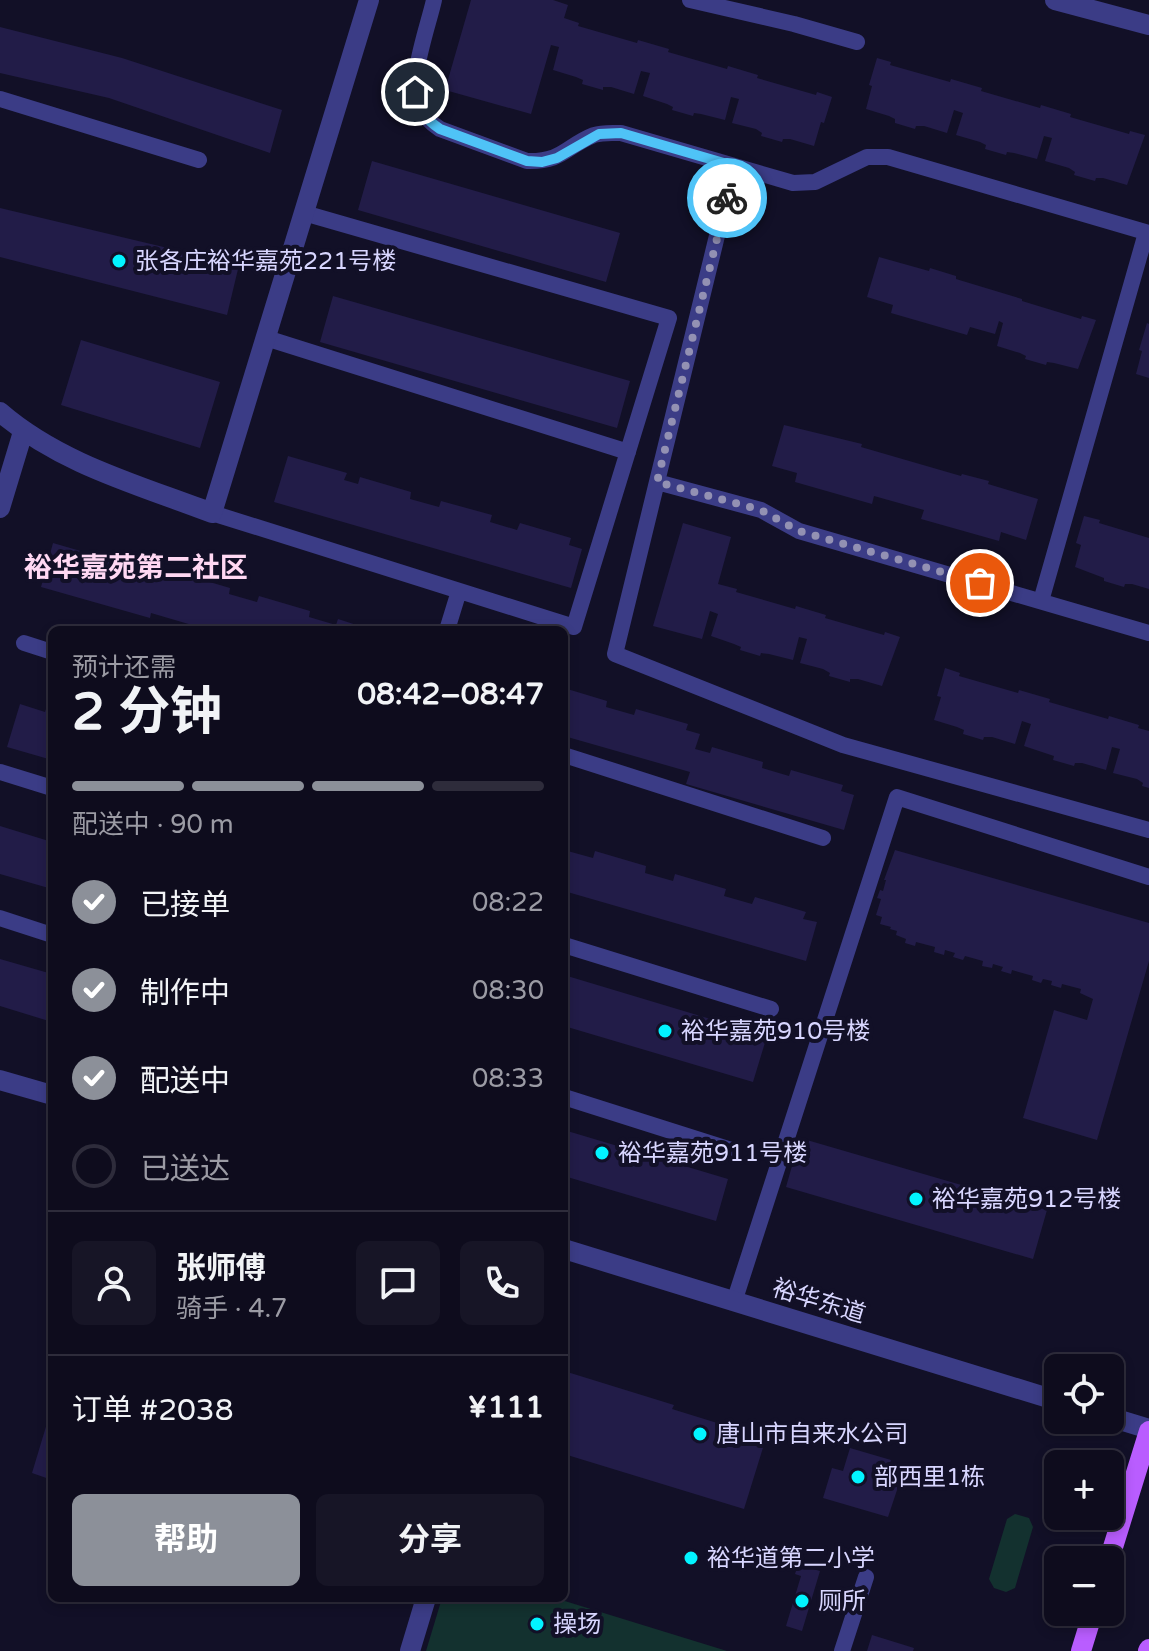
<!DOCTYPE html>
<html lang="zh">
<meta charset="utf-8">
<style>
:root{--surface:#0e0c1d;--page:#171526;--text:#f1f3f6;--muted:#9b9ba4;--line:#2e2c3b;--accent:#8c9099}
body{margin:0;font-family:"Varela Round","Noto Sans SC",sans-serif;background:var(--page);color:var(--text);height:100vh;display:flex;flex-direction:column;font-size:30px;white-space:nowrap}
*{box-sizing:border-box;margin:0}
p{font-size:26px;color:var(--muted)}
.icon{flex:none;width:44px;height:44px;fill:none;stroke:currentColor;stroke-width:2;stroke-linecap:round;stroke-linejoin:round}
.map{position:relative;flex:1;overflow:hidden}
.sheet{position:absolute;left:48px;top:626px;width:520px;height:976px;display:flex;flex-direction:column;background:var(--surface);border-radius:12px;box-shadow:0 4px 12px #0003,0 0 0 2px var(--line)}
.sheet>*{flex:none}
.buttons{position:absolute;left:1044px;top:1354px;display:grid;gap:16px}
.buttons a{display:grid;place-items:center;width:80px;height:80px;border-radius:12px;background:var(--surface);box-shadow:0 4px 12px #0003,0 0 0 2px var(--line);font-size:40px}
.pin{position:absolute;display:grid;place-items:center;width:68px;height:68px;color:#fff;margin:-34px;border:4px solid #fff;border-radius:50%;box-shadow:0 2px 8px #0007}
.courier{position:absolute;display:grid;place-items:center;width:80px;height:80px;margin:-40px;border:6px solid #4fc3f7;border-radius:50%;background:#fff;color:#222;box-shadow:0 2px 10px #0007}
.head em{font-style:normal;font-weight:700}
.head div{display:flex;flex-direction:column-reverse}
.head{display:flex;align-items:center;justify-content:space-between;height:136px;padding:0 24px}
h1{font-size:52px;font-weight:700;line-height:60px}
.bar{display:grid;grid-template-columns:repeat(4,1fr);gap:12px 8px;align-content:center;height:96px;padding:0 24px}
.bar i{height:10px;border-radius:6px;background:var(--line)}
.bar .on{background:var(--accent)}
.bar p{grid-column:span 4}
.line{display:flex;align-items:center;gap:20px;padding:0 24px;border-top:2px solid var(--line)}
.line div{flex:1}
.round{display:grid;place-items:center;flex:none;width:84px;height:84px;border-radius:12px;background:var(--page)}
ol{padding:0 24px;list-style:none}
li{display:flex;align-items:center;gap:24px;height:88px}
li p{margin-inline-start:auto}
li .icon{padding:8px;border-radius:50%;background:var(--accent);color:#fff;stroke-width:4}
li:last-child{color:var(--muted)}
li i{width:44px;height:44px;border:4px solid var(--line);border-radius:50%}
.primary-button{display:flex;gap:16px;margin-top:auto;padding:16px 24px}
.primary-button a{flex:1;height:92px;border-radius:12px;background:var(--accent);color:#fff;font-size:32px;font-weight:700;line-height:92px;text-align:center}
.primary-button a+a{background:var(--page);color:var(--text)}
.map>svg:first-child{display:block}
.green{fill:#13312f}
.building{fill:#221c48}
.lines{fill:none;stroke-linecap:round;stroke-linejoin:round}
.service{stroke:#3b3c86;stroke-width:16}
.minor{stroke:#3b3c86;stroke-width:20}
.tertiary{stroke:#3b3c86;stroke-width:20}
.primary{stroke:#b95dff;stroke-width:20}
.done{stroke:#9391b3;stroke-width:8;stroke-dasharray:0 14.4}
.route{stroke:#4fc3f7;stroke-width:10}
.poi-dot{fill:#02f4ff;stroke:#121027;stroke-width:3}
.labels{text-anchor:middle;stroke-width:8;stroke-linejoin:round;paint-order:stroke}
.poi-label{font-size:24px;fill:#d8d6ff;stroke:#121027;text-anchor:start}
.street-label{font-size:24px;fill:#d8d6ff;stroke:#121027}
.quarter-label{font-size:28px;font-weight:bold;fill:#ffd8f3;stroke:#121027}
</style>
<div class="map">
<svg width="1149" height="1651" viewBox="0 0 1149 1651">
<rect width="100%" height="100%" fill="#121027"/>
<path class="green" d="M1015,1514L1029,1518L1033,1527L1015,1588L1006,1592L994,1588L989,1579L1007,1519Z
M442,1598H555L727,1651H426Z"/>
<path class="building" d="M471,0H553L568,5L564,18L579,23L578,26L637,43L638,40L669,49L668,52L727,69L728,66L758,75L757,78L816,95L817,92L832,97L824,123L821,122L814,146L790,139H783L782,142L761,136L762,133L756,129L732,123L739,99L731,97L725,120L701,114L694,113L693,116L672,110L673,107L667,104L643,96L650,73L641,71L634,94L611,87H603V90L582,84L583,80L576,77L553,70L559,47L551,45L531,114L445,90Z
M0,27L122,58L282,110L270,153L109,98L0,73Z
M877,58L891,62L890,65L950,82L951,79L982,88L981,91L1040,108L1041,105L1071,114L1070,117L1129,134L1130,131L1145,135L1127,185L1103,178H1096L1095,181L1074,175L1075,172L1069,168L1045,161L1052,138L1044,136L1037,159L1014,153L1007,152L1006,155L985,149L986,145L980,142L956,135L963,113L954,110L947,133L924,126H916L915,129L895,123V119L889,116L866,109L872,86L869,85Z
M372,161L620,233L606,282L358,210Z
M0,208L239,265L227,315L0,257Z
M879,257L929,271L930,268L956,276V279L1022,299V301L1081,319L1082,316L1096,320L1078,369L1054,363L1047,362L1046,365L1025,359L1026,356L1020,353L997,346L1003,323L999,321L995,334L970,327L967,335L891,313L893,305L867,297Z
M333,296L630,381L617,428L320,342Z
M1147,323L1149,324V378L1136,374L1142,351L1139,350Z
M81,340L220,382L200,448L61,405Z
M784,425L862,444L861,447L961,476L962,474L989,481L988,484L1038,499L1026,540L1001,532L999,541L921,519L924,510L874,496L872,504L795,482L797,473L772,466Z
M288,456L347,473L344,480L358,484L360,477L411,492L410,499L439,507L441,501L492,515L490,522L517,530L520,523L571,538L569,545L582,549L571,588L274,502Z
M1084,516L1100,520L1099,523L1149,538V589L1132,584H1125L1124,587L1104,581V578L1075,567L1081,545L1076,543Z
M683,523L731,537L718,584L737,589L736,592L795,609L796,606L826,615L825,618L884,635L885,632L900,637L882,686L858,679H850V682L829,676L830,673L823,669L800,663L807,639L799,637L793,660L769,654L761,653L760,656L740,650L741,647L734,644L711,636L718,614L710,611L702,639L653,626Z
M53,543L177,579L179,573L230,588L229,594L257,602L259,596L310,611L309,617L336,625L338,619L372,630H209L151,613L150,618L41,587Z
M945,668L960,673L959,676L1018,693L1019,690L1050,699L1049,702L1108,719L1109,716L1139,725L1138,728L1149,731V788L1142,786L1143,783L1137,779L1113,773L1120,749L1112,747L1106,770L1082,763H1075L1074,766L1053,760L1054,756L1024,746L1031,724L1022,721L1015,744L992,737H984L983,740L963,734L964,730L957,727L934,720L941,697L937,696Z
M564,688L607,701L606,707L634,715L636,709L688,724L686,730L700,734L695,749L710,753L712,747L763,762L762,768L789,776L791,770L843,785L841,791L854,795L844,830L686,784L690,772L564,736Z
M20,704L45,712L47,706L52,708V760L7,747Z
M0,826L52,842V889L0,874Z
M564,850L593,858L595,851L646,866L645,873L673,881L675,874L726,889L724,896L752,904L755,897L806,912L803,919L817,922L806,961L564,891Z
M895,850L1149,923V961L1097,1140L1023,1118L1054,1010L1087,1020L1093,999L1080,993L1081,989L1062,984L1061,988L1051,985L1052,981L1043,979L1041,983L1032,980L1033,976L1012,970L1011,974L1001,971L1003,967L993,964L992,968L982,966L983,961L965,956L963,960L953,957L955,953L945,950L944,955L934,952L935,947L916,942L915,946L905,943L906,939L896,935L897,931L890,929L891,927L880,924L882,917L876,915L881,899L877,898L880,890L883,891L886,880H884Z
M0,959L52,974V1022L0,1006Z
M564,975L767,1036L753,1082L564,1026Z
M564,1130L728,1179L716,1221L564,1176Z
M800,1138L1047,1210L1033,1259L786,1187Z
M564,1371L674,1405L672,1409L766,1438L744,1509L564,1454Z
M51,1410H52V1480L32,1473Z
M850,1448L891,1460L884,1484L898,1487L888,1517L823,1498L832,1468L843,1471Z
M798,1565L820,1571L802,1631L786,1626L801,1576L795,1574Z
M872,1635L914,1648L913,1651H867Z"/>
<g class="lines">
<path class="service" d="M434,0C428,27 408,80 418,106C423,116 431,123 440,129L527,161C563,162 566,146 594,135C603,132 612,133 621,133L793,183L815,182L867,157H888L1149,233
M690,0L794,24L857,42
M0,99L199,160
M734,166L615,654L843,745L1149,830
M266,338L628,452
M657,482L761,510L799,531L1149,633
M212,513L574,627L669,318L304,213
M1041,601L1146,233
M447,630L459,591
M24,643L52,652
M564,755L823,838
M0,772L52,788
M0,918L52,935
M564,945L771,1009
M564,1097L731,1150
M734,1302L897,797L1149,877
M842,1651L866,1577"/>
<path class="minor" d="M1055,0L1149,25
M0,412C60,464 139,485 212,513L369,0
M0,508L23,432
M410,1651L426,1598"/>
<path class="tertiary" d="M0,1080L52,1095
M564,1249L1058,1401
M1110,1417L1149,1429"/>
<path class="primary" d="M1109,1560L1149,1431
M1081,1651L1093,1612
M1148,1651L1149,1649"/>
</g>
<g class="lines">
<path class="done" d="M727,198L657,482L761,510L799,531L980,583"/>
<path class="route" d="M415,92C419,109 425,119 440,129L527,161L542,162L557,158L599,134L621,133L734,166L727,198"/>
</g>
<g class="poi-dot">
<circle cx="119" cy="261" r="8"/>
<circle cx="665" cy="1031" r="8"/>
<circle cx="602" cy="1153" r="8"/>
<circle cx="916" cy="1199" r="8"/>
<circle cx="700" cy="1434" r="8"/>
<circle cx="858" cy="1477" r="8"/>
<circle cx="691" cy="1558" r="8"/>
<circle cx="802" cy="1601" r="8"/>
<circle cx="537" cy="1624" r="8"/>
</g>
<g class="labels">
<g class="poi-label">
<text x="135" y="269">张各庄裕华嘉苑221号楼</text>
<text x="681" y="1039">裕华嘉苑910号楼</text>
<text x="618" y="1161">裕华嘉苑911号楼</text>
<text x="932" y="1207">裕华嘉苑912号楼</text>
<text x="716" y="1442">唐山市自来水公司</text>
<text x="874" y="1485">部西里1栋</text>
<text x="707" y="1566">裕华道第二小学</text>
<text x="818" y="1609">厕所</text>
<text x="553" y="1632">操场</text>
</g>
<g class="street-label">
<text transform="translate(819 1301) rotate(17)" y="8">裕华东道</text>
</g>
<g class="quarter-label">
<text x="136" y="577">裕华嘉苑第二社区</text>
</g>
</g>
</svg>
<div class="buttons">
<a><svg class="icon" aria-label="locate" viewBox="0 0 24 24"><circle cx="12" cy="12" r="6"/><path d="M12 2v4M12 18v4M2 12h4M18 12h4"/></svg></a>
<a>+</a>
<a>−</a>
</div>
<div class="pin" style="left:980px;top:583px;background:#ea580c"><svg class="icon" aria-label="bag" viewBox="0 0 24 24"><path d="M5 8h14l-1 12H6zM9 8a3 3 0 0 1 6 0"/></svg></div>
<div class="pin" style="left:415px;top:92px;background:#1f2937"><svg class="icon" aria-label="home" viewBox="0 0 24 24"><path d="M3 11l9-7 9 7M6 9v11h12V9"/></svg></div>
<div class="courier" style="left:727px;top:198px"><svg class="icon" aria-label="bike" viewBox="0 0 24 24"><circle cx="6" cy="16" r="4"/><circle cx="18" cy="16" r="4"/><path d="M6 16l4-8h5l3 8M10 8l3 8H6M13 5h3"/></svg></div>
<section class="sheet">
<div class="head"><div><h1>2 分钟</h1><p>预计还需</p></div><em>08:42–08:47</em></div>
<div class="bar"><i class="on"></i><i class="on"></i><i class="on"></i><i></i><p>配送中 · 90 m</p></div>
<ol>
<li><svg class="icon" aria-label="check" viewBox="0 0 24 24"><path d="M5 12l5 5 9-10"/></svg>已接单<p>08:22</p></li>
<li><svg class="icon" aria-label="check" viewBox="0 0 24 24"><path d="M5 12l5 5 9-10"/></svg>制作中<p>08:30</p></li>
<li><svg class="icon" aria-label="check" viewBox="0 0 24 24"><path d="M5 12l5 5 9-10"/></svg>配送中<p>08:33</p></li>
<li><i></i>已送达</li>
</ol>
<div class="line" style="height:144px"><a class="round"><svg class="icon" aria-label="person" viewBox="0 0 24 24"><circle cx="12" cy="8" r="4"/><path d="M4 21q1-7 8-7t8 7"/></svg></a><div><b>张师傅</b><p>骑手 · 4.7</p></div><a class="round"><svg class="icon" aria-label="chat" viewBox="0 0 24 24"><path d="M4 5h16v11H9l-5 4z"/></svg></a><a class="round"><svg class="icon" aria-label="phone" viewBox="0 0 24 24"><path d="M5 4h4l2 5-3 2q2 4 5 5l2-3 5 2v4C11 20 4 13 5 4z"/></svg></a></div>
<div class="line" style="height:104px"><div>订单 #2038</div><b>¥111</b></div>
<div class="primary-button"><a>帮助</a><a>分享</a></div>
</section>
</div>
